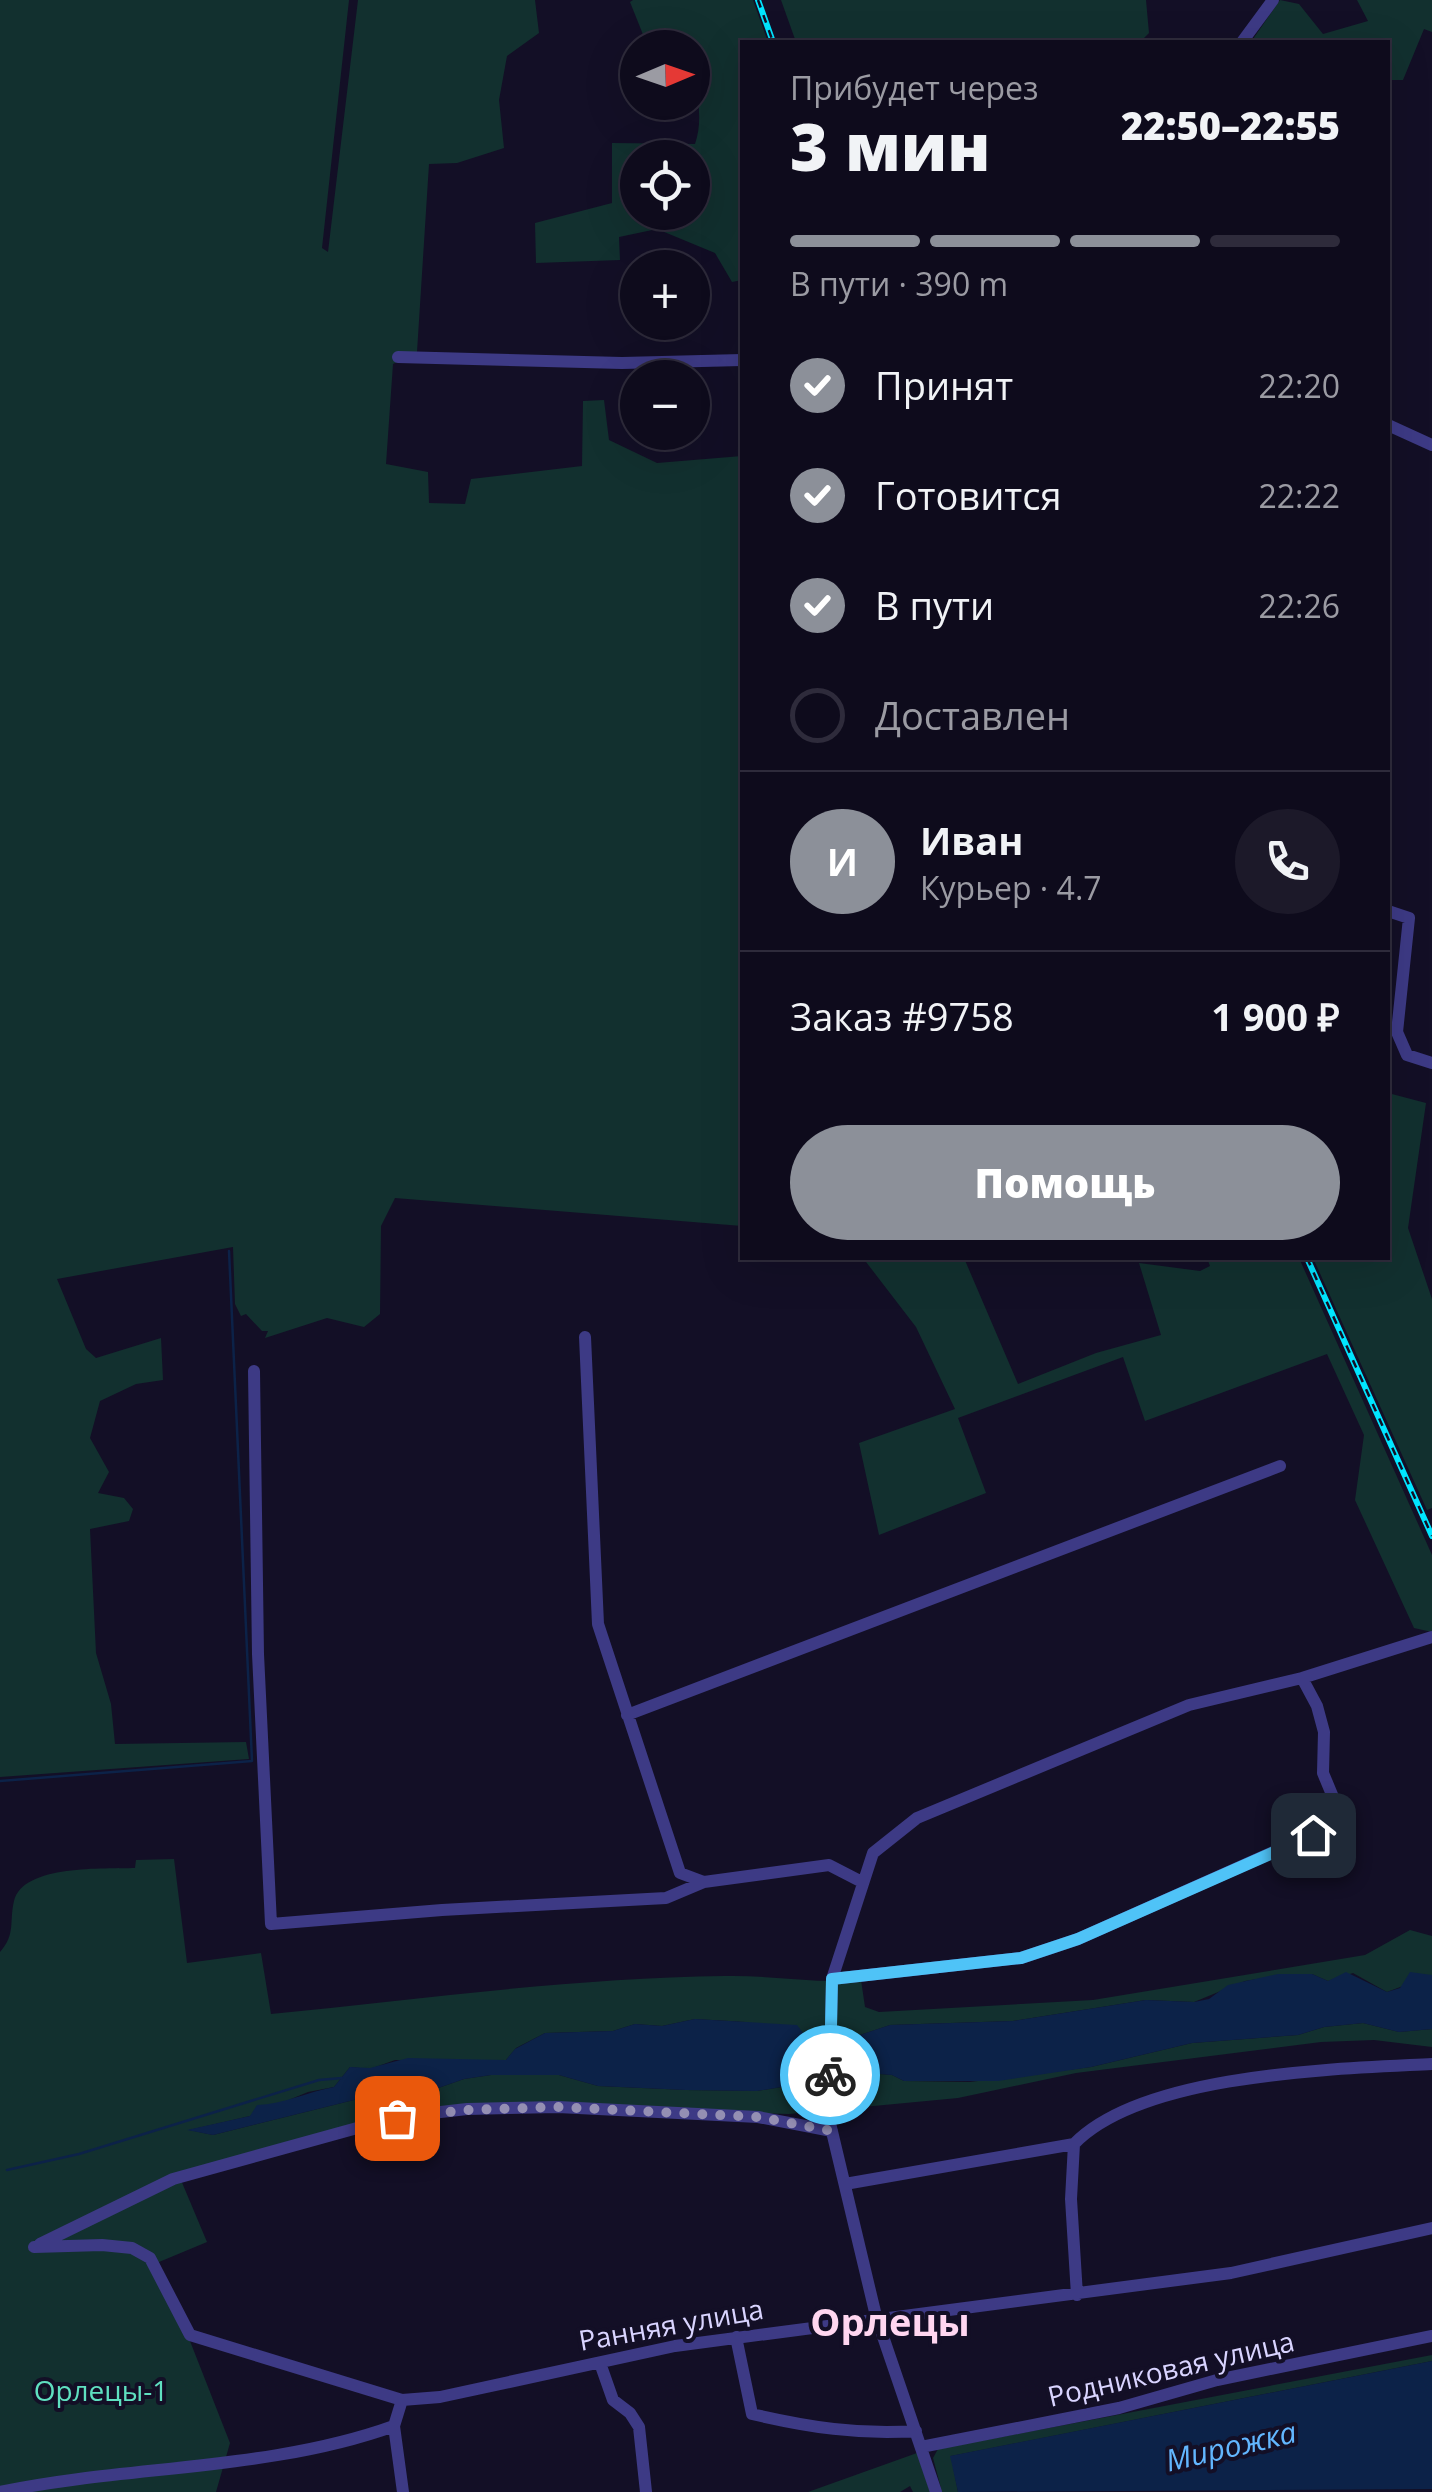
<!DOCTYPE html>
<html lang="ru">
<meta charset="utf-8">
<style>
:root{--surface:#0e0b1c;--page:#1c1929;--text:#f1f3f6;--muted:#9b9ba3;--line:#2e2b3b;--accent:#8c9099}
body{margin:0;font-family:"Open Sans",sans-serif;background:var(--page);color:var(--text);height:100vh;display:flex;flex-direction:column;font-size:38px;white-space:nowrap}
*{box-sizing:border-box;margin:0}
p{font-size:32px;color:var(--muted)}
.icon{flex:none;width:55px;height:55px;fill:none;stroke:currentColor;stroke-width:2;stroke-linecap:round;stroke-linejoin:round}
.map{position:relative;flex:1;overflow:hidden}
.details{position:absolute;left:740px;top:40px;width:650px;height:1220px;display:flex;flex-direction:column;background:var(--surface);border-radius:0px;box-shadow:0 10px 40px #0002,0 0 0 2px var(--line)}
.details>*{flex:none}
.needle{width:65px;rotate:88deg}
.tools{position:absolute;left:620px;top:30px;display:grid;gap:20px}
.tools a{display:grid;place-items:center;width:90px;height:90px;border-radius:50%;background:var(--surface);box-shadow:0 10px 40px #0002,0 0 0 2px var(--line);font-size:50px}
.pin{position:absolute;display:grid;place-items:center;width:85px;height:85px;color:#fff;margin:-42px;border-radius:20px;box-shadow:0 5px 15px #0006}
.courier{position:absolute;display:grid;place-items:center;width:100px;height:100px;margin:-50px;border:8px solid #4fc3f7;border-radius:50%;background:#fff;color:#222;box-shadow:0 2px 12px #0007}
.head em{font-style:normal;font-weight:800}
.head div{display:flex;flex-direction:column-reverse}
.head{display:flex;align-items:center;justify-content:space-between;height:170px;padding:0 50px}
h1{font-size:65px;font-weight:800;line-height:75px}
.bar{display:grid;grid-template-columns:repeat(4,1fr);gap:15px 10px;align-content:center;height:120px;padding:0 50px}
.bar i{height:12px;border-radius:8px;background:var(--line)}
.bar .current{background:var(--accent)}
.bar p{grid-column:span 4}
.line{display:flex;align-items:center;gap:25px;padding:0 50px;border-top:2px solid var(--line)}
.line div{flex:1}
.round{display:grid;place-items:center;flex:none;width:105px;height:105px;border-radius:52px;background:var(--page)}
ol{padding:0 50px;list-style:none}
li{display:flex;align-items:center;gap:30px;height:110px}
li p{margin-inline-start:auto}
li .icon{padding:10px;border-radius:50%;background:var(--accent);color:#fff;stroke-width:4}
li:last-child{color:var(--muted)}
li i{width:55px;height:55px;border:5px solid var(--line);border-radius:50%}
.cta{display:flex;gap:20px;margin-top:auto;padding:20px 50px}
.cta a{flex:1;height:115px;border-radius:60px;background:var(--accent);color:#fff;font-size:40px;font-weight:800;line-height:115px;text-align:center}
.map>svg:first-child{display:block}
.green{fill:#12302f;fill-rule:evenodd}
.water{fill:#0c2248}
.lines{fill:none;stroke-linecap:round;stroke-linejoin:round}
.stream{stroke:#0c2248;stroke-width:2.5}
.minor{stroke:#3d3a85;stroke-width:12}
.rail-casing{stroke:#00e5ff;stroke-width:6}
.rail{stroke:#130f26;stroke-width:2.5;stroke-dasharray:8;stroke-linecap:butt}
.done{stroke:#948fb3;stroke-width:10;stroke-dasharray:0 18}
.route{stroke:#4fc3f7;stroke-width:12}
.labels{text-anchor:middle;stroke-width:8;stroke-linejoin:round;paint-order:stroke}
.street-label{font-size:28px;fill:#d9d4ff;stroke:#130f26}
.park-label{font-size:28px;fill:#5fe0c0;stroke:#130f26}
.water-label{font-size:30px;font-style:italic;fill:#62b6ff;stroke:#130f26}
.district-label{font-size:38px;font-weight:bold;fill:#ffd6f0;stroke:#130f26}
</style>
<div class="map">
<svg width="1432" height="2492" viewBox="0 0 1432 2492">
<rect width="100%" height="100%" fill="#130f26"/>
<path class="green" d="M0,0H349L322,248L328,252L358,0H535L539,33L507,56L499,100L504,148L457,163L429,164L417,352L393,364L386,464L428,472L429,503L465,504L471,479L582,466L583,401L604,400L609,440L657,463L742,456V1226L395,1198L381,1226L380,1314L364,1327L327,1318L265,1338L268,1331H262L246,1314L241,1316L235,1304L233,1247L57,1279L86,1349L96,1358L161,1338L163,1380L136,1384L100,1401L90,1438L109,1472L98,1493L124,1498L133,1509L129,1521L90,1529L96,1653L111,1704L115,1744L246,1742L249,1759L0,1777Z
M633,0H753L768,42H742V280L732,282L715,253L657,229L619,237L620,260L536,263L535,223L612,203V143L695,144C706,113 692,80 692,48L648,47L630,2ZM638,158H692V212H638Z
M781,0H1146L1149,33L1140,42H796Z
M1280,0L1299,4L1323,34L1368,21L1357,0H1432V32L1424,29L1403,80H1388V42H1251Z
M1388,1093L1426,1103L1408,1228L1432,1299V1508L1427,1510L1313,1258H1388Z
M863,1258H964L1018,1384L1096,1353L1161,1335L1139,1263L1200,1271L1210,1266L1207,1258H1299L1432,1555V1632L1414,1628L1355,1500L1364,1435L1327,1354L1145,1421L1123,1357L958,1418L986,1493L879,1535L859,1443L955,1409L916,1327Z
M174,1859L187,1963L261,1953L271,2014C421,1999 573,1978 725,1976C771,1975 815,1984 861,1980L865,2007L879,2012L1093,2000L1365,1955L1410,1930L1432,1936V1975L1387,1992L1353,1973L1328,1981L1312,1974H1289L1245,1981L1194,2002L1146,2000L1013,2021L890,2025L860,2035L868,2073L892,2075L904,2081L970,2082L1091,2067L1192,2043L1298,2035L1324,2027L1363,2023L1399,2032L1432,2029V2047L1374,2040L1321,2042L1076,2073L958,2098L789,2114L469,2104L178,2173L207,2242L159,2262L230,2443L216,2492H0V1952C16,1934 9,1922 14,1901C23,1864 105,1869 135,1868L136,1860ZM695,2019L745,2022L813,2060L793,2085L757,2091L687,2090L598,2086L559,2075H491L464,2079L401,2101L388,2093L374,2095L213,2135L189,2130L250,2116L308,2092L334,2087L350,2067L370,2069L395,2060H506L516,2048L545,2033L613,2031L635,2024L662,2026Z
M1432,2355V2361L951,2456L958,2492H942L933,2458L938,2449Z
M917,2453L930,2492H913L910,2486L900,2492H808Z"/>
<path class="water" d="M1346,1972L1387,1992L1400,1988L1410,1972L1432,1975V2029L1399,2032L1363,2023L1324,2027L1298,2035L1192,2043L1091,2067L998,2081H904L892,2075L868,2073L850,2045L860,2035L890,2025L1013,2021L1146,2000L1194,2002L1209,1999L1228,1985L1278,1974H1312L1328,1981Z
M695,2019L797,2025L814,2047L813,2060L793,2085L757,2091L686,2090L598,2086L559,2075H491L464,2079L401,2101L388,2093L374,2095L213,2135L187,2130L250,2116L257,2105C284,2104 307,2092 334,2087L350,2067L370,2068L408,2058L506,2060L515,2049L545,2033L613,2031L635,2024L662,2026Z
M1432,2361V2489L958,2492L950,2456Z"/>
<g class="lines">
<path class="stream" d="M0,1781L252,1761L229,1251
M835,2052L856,2051
M7,2170L79,2154L319,2080L342,2078"/>
<path class="minor" d="M1242,42L1273,0
M398,357L622,363L742,360
M1388,425L1432,445
M1388,911L1409,918L1397,1032L1407,1055L1432,1063
M585,1337L598,1624L680,1873L704,1882
M254,1371L258,1654L271,1924L442,1910L666,1898L704,1882L829,1865L862,1882
M627,1715L1280,1466
M832,1979L1021,1958L1078,1939L1343,1821L1323,1773L1324,1732L1317,1706L1302,1678
M1074,2144L1071,2199L1077,2295
M845,2184L1074,2144C1143,2073 1337,2069 1432,2064
M40,2244L173,2179L397,2117L467,2109L558,2107L758,2117L832,2131
M34,2247L102,2245L132,2248L150,2258L190,2335L402,2400L440,2397L675,2346L1231,2273L1432,2228
M736,2337L752,2414C808,2427 859,2435 916,2431
M600,2363L613,2400L630,2413L639,2427L646,2492
M394,2426L403,2492
M921,2447L1119,2408L1217,2380L1432,2336
M0,2492C129,2465 269,2471 394,2426L402,2400
M936,2492L876,2316L829,2119L832,1979L873,1853L917,1818L1189,1705L1302,1678L1432,1637"/>
<g class="rail-casing">
<path id="rail" d="M758,0L773,42
M1307,1258L1432,1536"/>
</g>
<use href="#rail" class="rail"/>
</g>
<g class="lines">
<path class="done" d="M397,2118L467,2110L558,2107L758,2117L832,2131L830,2075"/>
<path class="route" d="M830,2075L832,1979L1021,1958L1078,1939L1313,1835"/>
</g>
<g class="labels">
<g class="street-label">
<text transform="translate(671 2325) rotate(-10)" y="10">Ранняя улица</text>
<text transform="translate(1171 2369) rotate(-13)" y="10">Родниковая улица</text>
</g>
<g class="park-label">
<text x="101" y="2401">Орлецы-1</text>
</g>
<g class="water-label">
<text transform="translate(1231 2447) rotate(-13)" y="10">Мирожка</text>
</g>
<g class="district-label">
<text x="890" y="2336">Орлецы</text>
</g>
</g>
</svg>
<div class="tools">
<a><svg class="needle" viewBox="-14 -14 28 28"><path d="M0-13l5 13h-10z" fill="#e53935"/><path d="M0 13l5-13h-10z" fill="#9b9ba3"/></svg></a>
<a><svg class="icon" aria-label="locate" viewBox="0 0 24 24"><circle cx="12" cy="12" r="6"/><path d="M12 2v4M12 18v4M2 12h4M18 12h4"/></svg></a>
<a>+</a>
<a>−</a>
</div>
<div class="pin" style="left:397px;top:2118px;background:#ea580c"><svg class="icon" aria-label="bag" viewBox="0 0 24 24"><path d="M5 8h14l-1 12H6zM9 8a3 3 0 0 1 6 0"/></svg></div>
<div class="pin" style="left:1313px;top:1835px;background:#1f2937"><svg class="icon" aria-label="home" viewBox="0 0 24 24"><path d="M3 11l9-7 9 7M6 9v11h12V9"/></svg></div>
<div class="courier" style="left:830px;top:2075px"><svg class="icon" aria-label="bike" viewBox="0 0 24 24"><circle cx="6" cy="16" r="4"/><circle cx="18" cy="16" r="4"/><path d="M6 16l4-8h5l3 8M10 8l3 8H6M13 5h3"/></svg></div>
<section class="details">
<div class="head"><div><h1>3 мин</h1><p>Прибудет через</p></div><em>22:50–22:55</em></div>
<div class="bar"><i class="current"></i><i class="current"></i><i class="current"></i><i></i><p>В пути · 390 m</p></div>
<ol>
<li><svg class="icon" aria-label="check" viewBox="0 0 24 24"><path d="M5 12l5 5 9-10"/></svg>Принят<p>22:20</p></li>
<li><svg class="icon" aria-label="check" viewBox="0 0 24 24"><path d="M5 12l5 5 9-10"/></svg>Готовится<p>22:22</p></li>
<li><svg class="icon" aria-label="check" viewBox="0 0 24 24"><path d="M5 12l5 5 9-10"/></svg>В пути<p>22:26</p></li>
<li><i></i>Доставлен</li>
</ol>
<div class="line" style="height:180px"><b class="round" style="background:var(--accent);color:#fff">И</b><div><b>Иван</b><p>Курьер · 4.7</p></div><a class="round"><svg class="icon" aria-label="phone" viewBox="0 0 24 24"><path d="M5 4h4l2 5-3 2q2 4 5 5l2-3 5 2v4C11 20 4 13 5 4z"/></svg></a></div>
<div class="line" style="height:130px"><div>Заказ #9758</div><b>1 900 ₽</b></div>
<div class="cta"><a>Помощь</a></div>
</section>
</div>
